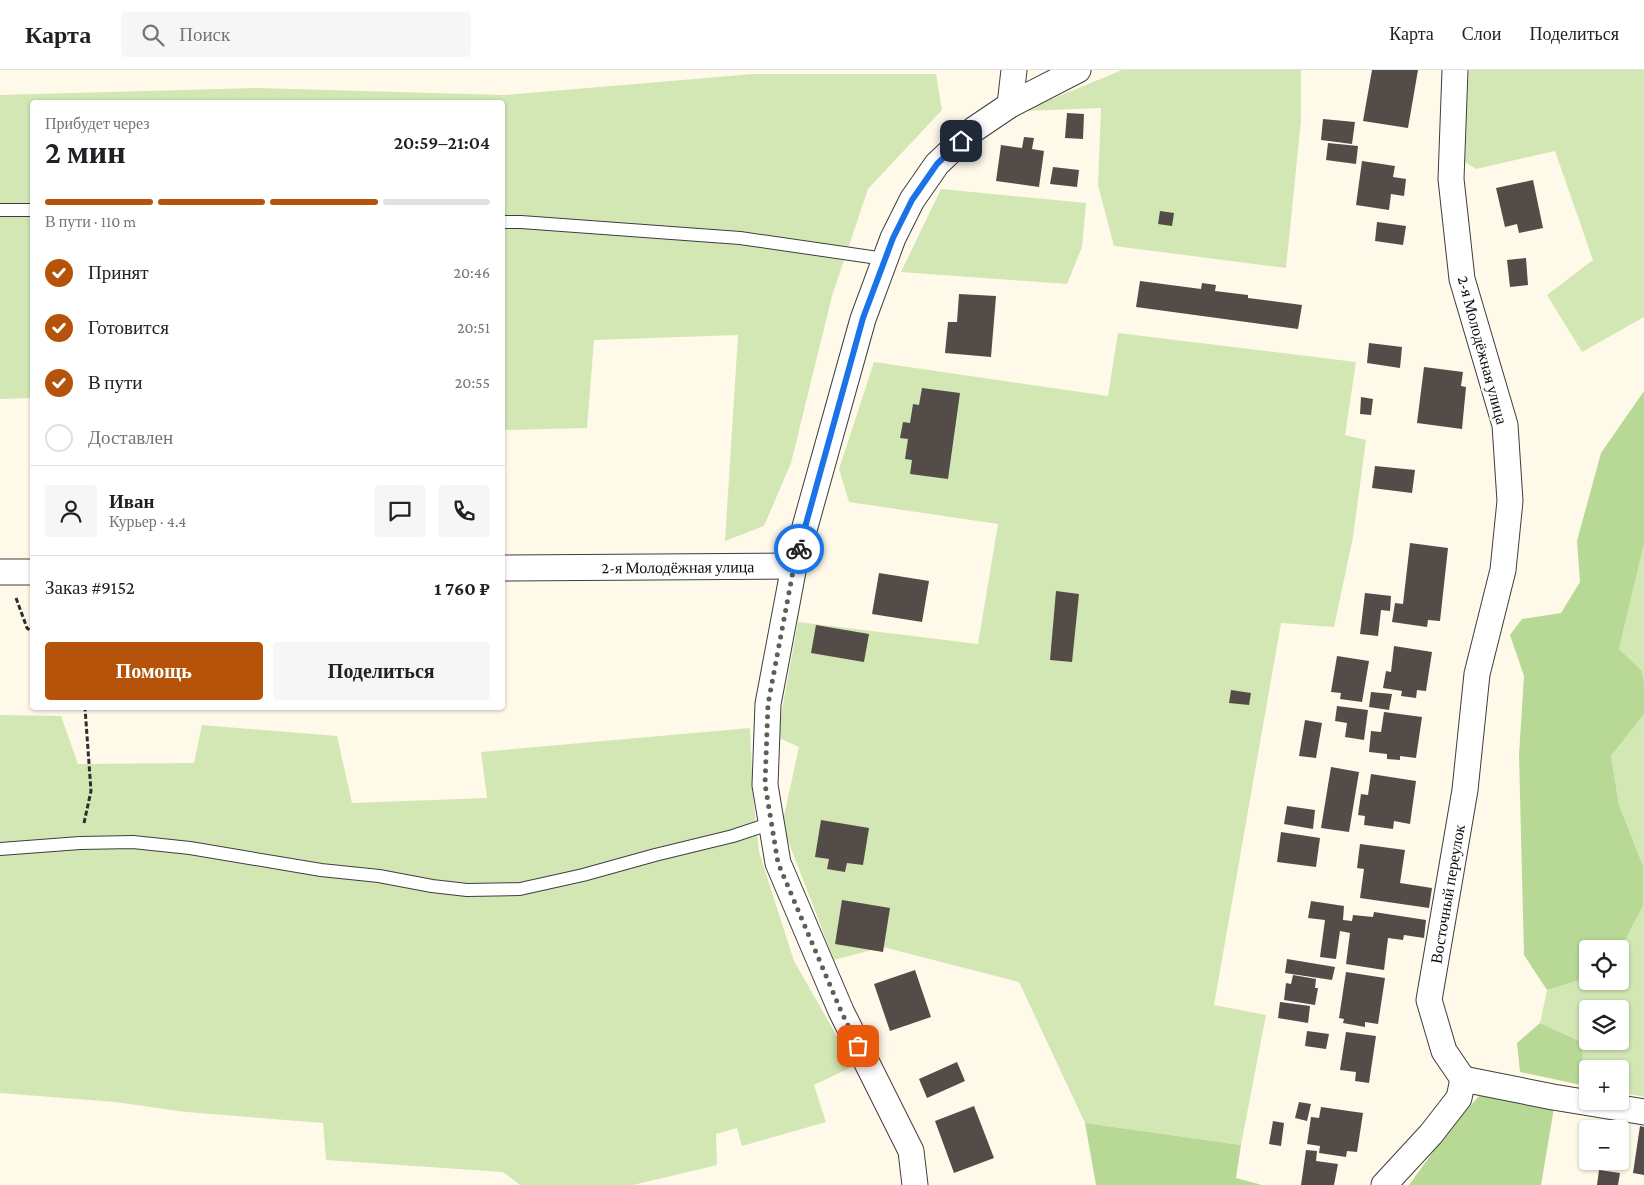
<!DOCTYPE html>
<html lang="ru">
<meta charset="utf-8">
<style>
:root{--surface:#fff;--page:#f6f6f6;--text:#202124;--muted:#757577;--line:#e0e0e0;--accent:#b45309}
body{margin:0;font-family:"Crimson Pro",serif;background:var(--page);color:var(--text);height:100vh;display:flex;flex-direction:column;font-size:19px;white-space:nowrap}
*{box-sizing:border-box;margin:0}
p{font-size:16px;color:var(--muted)}
.icon{flex:none;width:28px;height:28px;fill:none;stroke:currentColor;stroke-width:2;stroke-linecap:round;stroke-linejoin:round}
.map{position:relative;flex:1;overflow:hidden}
.drawer{position:absolute;left:30px;top:30px;width:475px;height:610px;display:flex;flex-direction:column;background:var(--surface);border-radius:5px;box-shadow:0 1px 4px #0004}
.drawer>*{flex:none}
.buttons{position:absolute;left:1579px;top:870px;display:grid;gap:10px}
.buttons a{display:grid;place-items:center;width:50px;height:50px;border-radius:5px;background:var(--surface);box-shadow:0 1px 4px #0004;font-size:25px}
.pin{position:absolute;display:grid;place-items:center;width:42px;height:42px;color:#fff;margin:-21px;border-radius:10px;box-shadow:0 2px 8px #0006}
.courier{position:absolute;display:grid;place-items:center;width:50px;height:50px;margin:-25px;border:4px solid #1a73e8;border-radius:50%;background:#fff;color:#222;box-shadow:0 1px 6px #0007}
.head em{font-style:normal;font-weight:600}
.head div{display:flex;flex-direction:column-reverse}
.head{display:flex;align-items:center;justify-content:space-between;height:85px;padding:0 15px}
h1{font-size:32px;font-weight:600;line-height:38px}
.bar{display:grid;grid-template-columns:repeat(4,1fr);gap:8px 5px;align-content:center;height:60px;padding:0 15px}
.bar i{height:6px;border-radius:4px;background:var(--line)}
.bar .selected{background:var(--accent)}
.bar p{grid-column:span 4}
.line{display:flex;align-items:center;gap:12px;padding:0 15px;border-top:1px solid var(--line)}
.line div{flex:1}
.round{display:grid;place-items:center;flex:none;width:52px;height:52px;border-radius:5px;background:var(--page)}
ol{padding:0 15px;list-style:none}
li{display:flex;align-items:center;gap:15px;height:55px}
li p{margin-inline-start:auto}
li .icon{padding:5px;border-radius:50%;background:var(--accent);color:#fff;stroke-width:4}
li:last-child{color:var(--muted)}
li i{width:28px;height:28px;border:2px solid var(--line);border-radius:50%}
.button{display:flex;gap:10px;margin-top:auto;padding:10px 15px}
.button a{flex:1;height:58px;border-radius:5px;background:var(--accent);color:#fff;font-size:20px;font-weight:600;line-height:58px;text-align:center}
.button a+a{background:var(--page);color:var(--text)}
header{display:flex;align-items:center;gap:30px;box-sizing:border-box;height:70px;padding:0 25px;background:var(--surface);border-bottom:1px solid var(--line)}
header strong{font-size:24px}
nav{display:flex;gap:28px;margin-inline-start:auto;font-size:18px}
.search{width:350px;height:45px;background:var(--page);display:flex;align-items:center;gap:12px;box-sizing:border-box;padding:0 18px;border-radius:5px;color:var(--muted);font-size:19px}
.map>svg:first-child{display:block}
.green{fill:#d3e7b5;fill-rule:evenodd}
.forest{fill:#b8d895}
.building{fill:#544c48}
.lines{fill:none;stroke-linecap:round;stroke-linejoin:round}
.lane-casing{stroke:#3e3e3e;stroke-width:14}
.street-casing{stroke:#3e3e3e;stroke-width:27}
.path{stroke:#2d2d2d;stroke-width:3;stroke-dasharray:5 2.5;stroke-linecap:butt}
.lane{stroke:#fff;stroke-width:12}
.street{stroke:#fff;stroke-width:25}
.done{stroke:#605e59;stroke-width:5;stroke-dasharray:0 9}
.route{stroke:#1a73e8;stroke-width:6}
.labels{text-anchor:middle;stroke-width:5;stroke-linejoin:round;paint-order:stroke}
.street-label{font-size:16px;fill:#0b0b0b;stroke:#fff}
</style>
<header>
<strong>Карта</strong>
<div class="search"><svg class="icon" aria-label="search" viewBox="0 0 24 24"><circle cx="10" cy="10" r="6"/><path d="M15 15l6 6"/></svg>Поиск</div>
<nav><a>Карта</a><a>Слои</a><a>Поделиться</a></nav>
</header>
<div class="map">
<svg width="1644" height="1115" viewBox="0 0 1644 1115">
<rect width="100%" height="100%" fill="#fff9ea"/>
<path class="green" d="M1122,0H1301V50L1286,198L1114,176L1098,115L1101,38L1023,41Z
M1469,0H1644V247L1582,282L1547,225L1593,190L1555,81L1476,99L1463,91Z
M753,4H936L942,40L868,119L832,226L791,393L764,456L725,471L738,265L594,270L587,358L503,360L502,32H32V328L0,329V25L257,18L504,25Z
M941,119L1086,133L1082,177L1067,214L901,202Z
M1118,263L1356,292L1345,365L1366,370L1353,467L1334,557L1281,553L1214,935L1266,945L1241,1075L1085,1053L1019,912L883,877L834,890L782,755L799,677L777,667L798,552L978,574L998,454L849,432L839,399L874,292L1108,326Z
M1644,474V613L1642,601L1619,579Z
M1644,644V1027L1620,1022V999H1588L1587,1016H1586L1580,972L1540,953L1547,920L1587,908L1588,911H1620V880L1643,836V796L1619,735L1611,686ZM1588,939H1620V971H1588Z
M0,645L61,646L78,694L194,693L202,655L337,666L352,733L487,728L481,682L750,658L753,726L759,782L794,891L854,996L814,1015L826,1052L742,1076L737,1058L716,1064L717,1095L633,1115H520L503,1102L326,1090L323,1053L186,1042L115,1032L0,1023Z"/>
<path class="forest" d="M1644,321V474L1619,579L1642,601L1644,613V644L1611,686L1619,735L1643,796V836L1620,880V879H1588L1587,908L1547,920L1524,885L1519,685L1524,606L1510,565L1522,549L1561,543L1580,512L1577,471L1601,383Z
M1540,953L1581,972L1586,1016L1520,1002L1517,973Z
M1480,1025L1554,1038L1541,1115H1409L1451,1057Z
M1085,1053L1241,1075L1236,1108L1262,1115H1096Z"/>
<path class="building" d="M1372,0H1418L1408,58L1363,51Z
M1067,43L1084,44L1083,69L1065,68Z
M1323,49L1355,52L1352,74L1321,70Z
M1024,67L1034,68L1032,79L1044,81L1039,117L996,111L1001,75L1022,78Z
M1328,73L1358,76L1356,94L1326,90Z
M1362,91L1395,96L1393,107L1406,109L1404,126L1391,124L1389,140L1356,135Z
M1053,97L1079,100L1077,117L1050,114Z
M1533,110L1543,158L1519,163L1517,154L1505,157L1496,118Z
M1160,141L1174,143L1172,156L1158,154Z
M1377,152L1406,156L1403,175L1375,171Z
M1526,188L1528,215L1510,217L1507,190Z
M1140,211L1201,219L1202,213L1216,215L1215,221L1248,225V228L1302,235L1298,259L1136,237Z
M959,224L996,226L991,287L945,283L948,252H957Z
M1369,273L1402,277L1400,298L1367,293Z
M1424,297L1463,302L1461,316L1466,317L1462,359L1417,353Z
M922,318L960,323L948,409L910,404L912,390L905,389L908,369L900,368L903,352L910,353L913,334L919,335Z
M1361,327L1373,329L1371,345L1360,344Z
M1375,396L1415,400L1412,423L1372,418Z
M1410,473L1448,478L1440,551L1428,550L1427,557L1392,552L1395,533L1403,534Z
M879,503L929,511L922,552L872,544Z
M1056,521L1079,524L1072,592L1050,590Z
M1365,523L1391,526L1390,541L1381,540L1378,566L1360,564Z
M816,555L869,564L864,592L811,583Z
M1394,576L1432,582L1426,621L1417,620L1416,628L1401,626L1402,621L1383,618L1386,601L1391,602Z
M1337,586L1369,591L1362,632L1340,629L1341,623L1331,622Z
M1231,620L1251,623L1249,635L1229,633Z
M1371,622L1392,624L1389,640L1369,637Z
M1337,636L1368,640L1364,670L1345,667L1347,653L1335,651Z
M1384,642L1422,647L1416,688L1400,686V690L1387,689V684L1369,682L1371,661L1381,662Z
M1305,650L1322,653L1316,688L1299,686Z
M1331,697L1359,702L1349,762L1321,758Z
M1371,704L1416,711L1410,754L1394,751L1393,759L1364,755L1365,746L1358,745L1361,724L1368,725Z
M1287,736L1315,740L1313,759L1284,754Z
M821,750L869,758L863,795L847,793L845,802L827,799L829,789L815,787Z
M1281,762L1320,768L1316,797L1277,792Z
M1360,774L1405,780L1400,813L1432,818L1429,838L1360,828L1364,799L1357,798Z
M842,830L890,838L883,882L835,874Z
M1311,831L1344,836L1343,850L1352,851L1353,845L1373,847L1374,842L1426,850L1424,868L1404,865L1403,870L1388,868L1384,900L1346,894L1350,863L1340,861L1336,889L1320,887L1325,850L1308,848Z
M1287,889L1335,897L1332,910L1285,903Z
M915,900L931,947L890,961L874,914Z
M1346,902L1385,908L1378,954L1365,952V957L1343,953L1344,949L1339,948Z
M1293,905L1316,909L1315,918H1318L1315,935L1284,930L1286,913L1291,914Z
M1280,932L1310,936L1308,953L1278,948Z
M1307,961L1329,964L1326,979L1305,976Z
M1346,962L1376,966L1369,1013L1355,1011L1356,1002L1340,1000Z
M957,992L965,1011L927,1028L919,1009Z
M1299,1032L1311,1034L1307,1051L1295,1048Z
M974,1036L994,1088L954,1103L935,1051Z
M1321,1037L1363,1043L1357,1082L1347,1081L1346,1087L1319,1083L1320,1076L1307,1074L1311,1047L1319,1048Z
M1273,1051L1284,1053L1281,1076L1269,1074Z
M1640,1056L1644,1057V1105L1633,1103Z
M1306,1080L1317,1081L1316,1091L1338,1094L1334,1115H1301Z
M1599,1100L1620,1103L1618,1115H1597Z"/>
<g class="lines">
<g class="lane-casing">
<path id="lane" d="M0,140H32
M502,152H521L740,168L885,189
M0,779L80,773L133,772L190,778L321,800L379,806L432,816L467,820L520,819L583,805L655,785L733,766L772,753"/>
</g>
<g class="street-casing">
<g id="street">
<path d="M1010,35L1014,0"/>
<path id="s1" d="M502,498L794,496"/>
<path d="M0,502H32"/>
<path d="M1463,1009L1553,1027L1644,1042"/>
<path d="M915,1115L911,1081L841,941L778,793L765,715L768,634L794,496L863,249L893,168L912,130L937,94L973,60L1010,35L1078,0"/>
<path id="s2" d="M1384,1115L1431,1064L1459,1028L1463,1009L1444,981L1429,930L1465,720L1477,604L1503,500L1510,431L1505,355L1462,209L1451,109L1455,0"/>
</g>
</g>
<path class="path" d="M16,528L27,558L32,562
M84,753L91,721L85,638"/>
<use href="#lane" class="lane"/>
<use href="#street" class="street"/>
</g>
<g class="lines">
<path class="done" d="M799,479L794,496L768,634L765,714L778,793L841,941L858,976"/>
<path class="route" d="M799,479L863,248L893,168L912,130L937,94L961,71"/>
</g>
<g class="labels">
<g class="street-label">
<text transform="translate(1483 280) rotate(75)" y="6">2-я Молодёжная улица</text>
<text dy="6" stroke="none"><textPath href="#s1" startOffset="176">2-я Молодёжная улица</textPath></text>
<text dy="6" stroke="none"><textPath href="#s2" startOffset="329">Восточный переулок</textPath></text>
</g>
</g>
</svg>
<div class="buttons">
<a><svg class="icon" aria-label="locate" viewBox="0 0 24 24"><circle cx="12" cy="12" r="6"/><path d="M12 2v4M12 18v4M2 12h4M18 12h4"/></svg></a>
<a><svg class="icon" aria-label="layers" viewBox="0 0 24 24"><path d="M12 4l9 5-9 5-9-5zM3 14l9 5 9-5"/></svg></a>
<a>+</a>
<a>−</a>
</div>
<div class="pin" style="left:858px;top:976px;background:#ea580c"><svg class="icon" aria-label="bag" viewBox="0 0 24 24"><path d="M5 8h14l-1 12H6zM9 8a3 3 0 0 1 6 0"/></svg></div>
<div class="pin" style="left:961px;top:71px;background:#1f2937"><svg class="icon" aria-label="home" viewBox="0 0 24 24"><path d="M3 11l9-7 9 7M6 9v11h12V9"/></svg></div>
<div class="courier" style="left:799px;top:479px"><svg class="icon" aria-label="bike" viewBox="0 0 24 24"><circle cx="6" cy="16" r="4"/><circle cx="18" cy="16" r="4"/><path d="M6 16l4-8h5l3 8M10 8l3 8H6M13 5h3"/></svg></div>
<section class="drawer">
<div class="head"><div><h1>2 мин</h1><p>Прибудет через</p></div><em>20:59–21:04</em></div>
<div class="bar"><i class="selected"></i><i class="selected"></i><i class="selected"></i><i></i><p>В пути · 110 m</p></div>
<ol>
<li><svg class="icon" aria-label="check" viewBox="0 0 24 24"><path d="M5 12l5 5 9-10"/></svg>Принят<p>20:46</p></li>
<li><svg class="icon" aria-label="check" viewBox="0 0 24 24"><path d="M5 12l5 5 9-10"/></svg>Готовится<p>20:51</p></li>
<li><svg class="icon" aria-label="check" viewBox="0 0 24 24"><path d="M5 12l5 5 9-10"/></svg>В пути<p>20:55</p></li>
<li><i></i>Доставлен</li>
</ol>
<div class="line" style="height:90px"><a class="round"><svg class="icon" aria-label="person" viewBox="0 0 24 24"><circle cx="12" cy="8" r="4"/><path d="M4 21q1-7 8-7t8 7"/></svg></a><div><b>Иван</b><p>Курьер · 4.4</p></div><a class="round"><svg class="icon" aria-label="chat" viewBox="0 0 24 24"><path d="M4 5h16v11H9l-5 4z"/></svg></a><a class="round"><svg class="icon" aria-label="phone" viewBox="0 0 24 24"><path d="M5 4h4l2 5-3 2q2 4 5 5l2-3 5 2v4C11 20 4 13 5 4z"/></svg></a></div>
<div class="line" style="height:65px"><div>Заказ #9152</div><b>1 760 ₽</b></div>
<div class="button"><a>Помощь</a><a>Поделиться</a></div>
</section>
</div>
